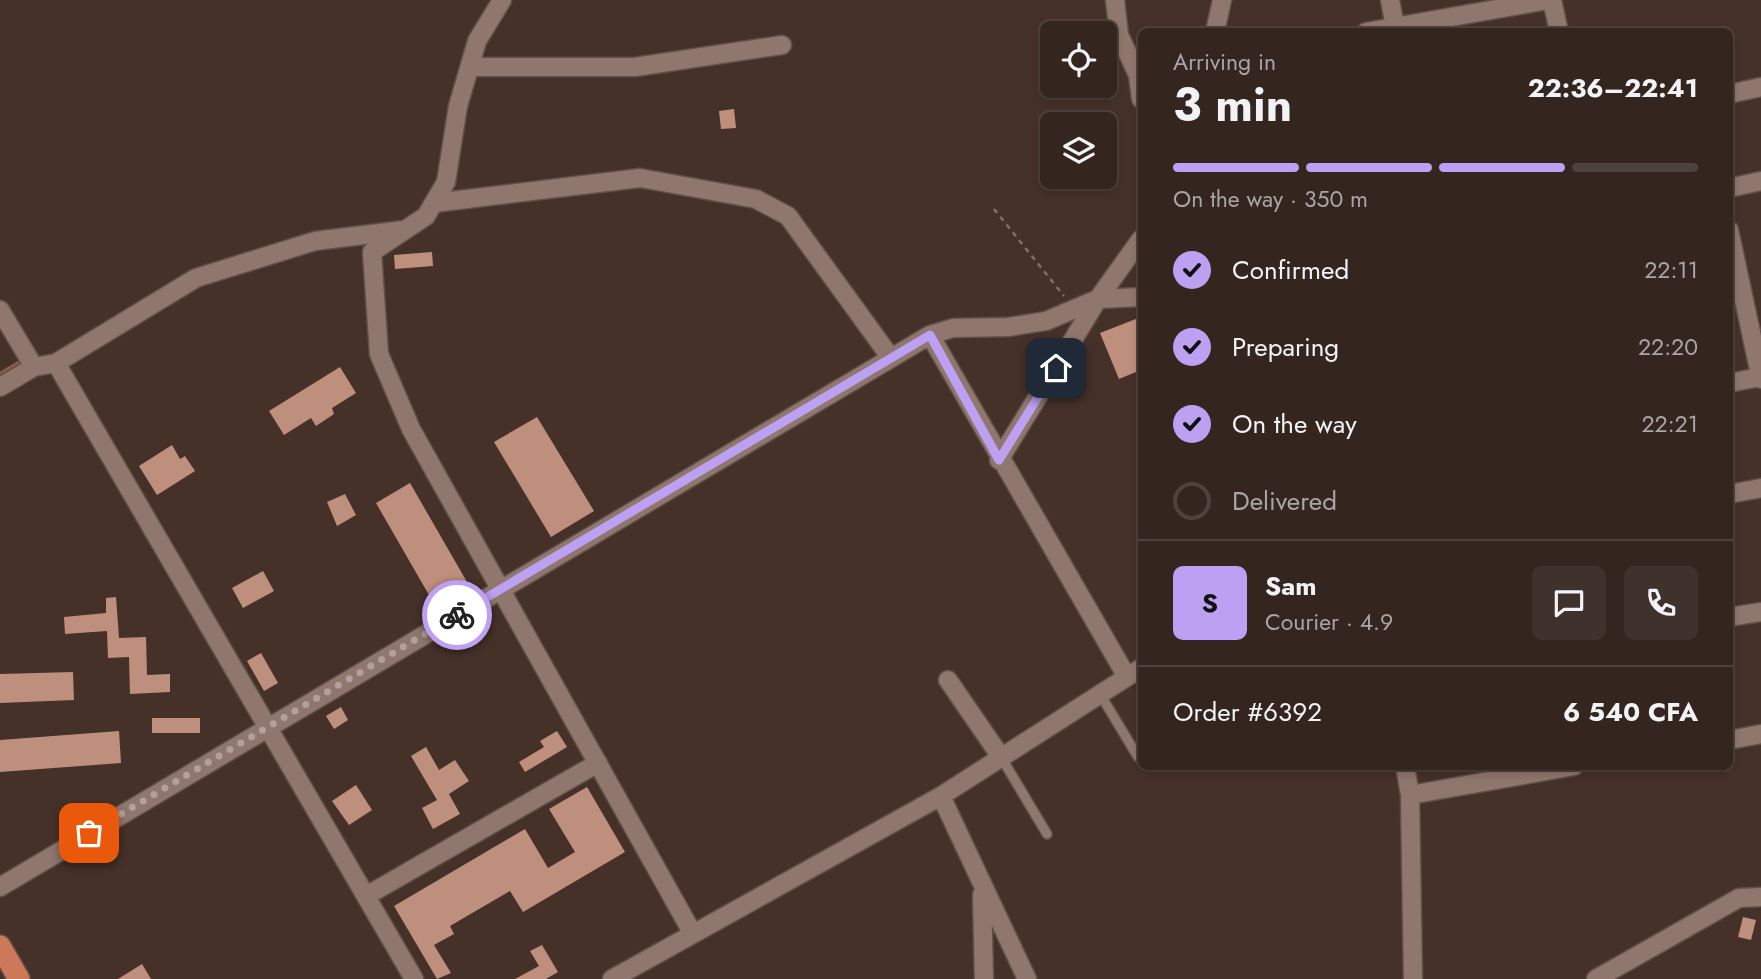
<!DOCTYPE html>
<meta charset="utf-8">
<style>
:root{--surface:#34251f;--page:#3f312c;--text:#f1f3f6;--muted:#a9a5a4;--line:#4e423d;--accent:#bca0f2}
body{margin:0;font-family:Jost,sans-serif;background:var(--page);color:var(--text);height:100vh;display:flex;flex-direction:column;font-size:26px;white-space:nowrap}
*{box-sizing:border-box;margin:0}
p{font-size:23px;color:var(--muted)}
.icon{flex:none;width:38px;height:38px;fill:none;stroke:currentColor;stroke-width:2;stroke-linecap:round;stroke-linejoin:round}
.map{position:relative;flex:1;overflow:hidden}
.panel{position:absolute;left:1138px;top:28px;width:595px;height:742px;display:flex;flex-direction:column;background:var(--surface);border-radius:10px;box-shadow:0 4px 10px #0003,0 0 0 2px var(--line)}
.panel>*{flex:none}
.fabs{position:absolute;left:1040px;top:21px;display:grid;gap:14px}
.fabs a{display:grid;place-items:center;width:77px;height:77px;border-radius:10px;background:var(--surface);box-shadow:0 4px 10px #0003,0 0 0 2px var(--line);font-size:35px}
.pin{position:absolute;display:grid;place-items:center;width:60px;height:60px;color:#fff;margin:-30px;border-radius:14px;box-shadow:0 4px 10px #0006}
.courier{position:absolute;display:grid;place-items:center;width:70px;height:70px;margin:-35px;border:5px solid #bca0f2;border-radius:50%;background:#fff;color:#222;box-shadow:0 2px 9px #0007}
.summary em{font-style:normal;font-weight:700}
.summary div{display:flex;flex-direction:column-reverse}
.summary{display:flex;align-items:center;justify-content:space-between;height:119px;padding:0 35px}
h1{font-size:46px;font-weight:700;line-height:52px}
.bar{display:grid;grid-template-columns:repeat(4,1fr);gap:10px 7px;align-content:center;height:84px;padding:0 35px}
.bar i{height:9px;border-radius:5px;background:var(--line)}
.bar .current{background:var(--accent)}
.bar p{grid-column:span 4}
.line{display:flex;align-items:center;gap:18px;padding:0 35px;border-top:2px solid var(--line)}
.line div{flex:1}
.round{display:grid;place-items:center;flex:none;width:74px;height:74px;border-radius:10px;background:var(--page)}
ol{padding:0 35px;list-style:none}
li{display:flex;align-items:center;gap:21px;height:77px}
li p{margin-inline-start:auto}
li .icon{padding:7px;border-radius:50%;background:var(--accent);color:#111;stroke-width:4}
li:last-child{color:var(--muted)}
li i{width:38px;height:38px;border:4px solid var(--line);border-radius:50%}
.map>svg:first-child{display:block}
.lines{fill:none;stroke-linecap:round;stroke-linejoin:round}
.stream{stroke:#865b4b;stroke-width:4.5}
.building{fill:#bf8f7e}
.lane-casing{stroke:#615049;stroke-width:12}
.street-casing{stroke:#615049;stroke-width:21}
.highway-casing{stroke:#615049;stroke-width:24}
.path{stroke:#826f69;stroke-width:2.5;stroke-dasharray:5 5;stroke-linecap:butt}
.lane{stroke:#90776e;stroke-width:9}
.street{stroke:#90776e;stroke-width:18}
.highway{stroke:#cd7858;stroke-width:21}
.done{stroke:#b1a09b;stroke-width:7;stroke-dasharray:0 12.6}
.route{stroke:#bca0f2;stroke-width:9}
</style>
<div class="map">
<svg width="1761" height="979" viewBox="0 0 1761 979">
<rect width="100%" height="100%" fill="#463129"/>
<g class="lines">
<path class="stream" d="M0,374L19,363"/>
</g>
<path class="building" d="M734,109L736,128L721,129L719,111Z
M432,252L433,266L395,269L394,255Z
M1141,317V370L1119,379L1100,333Z
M340,367L356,393L332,408L334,414L316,426L311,418L284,435L269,411Z
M537,417L594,511L551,537L494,442Z
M172,445L180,459L185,456L195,471L157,495L139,466Z
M410,483L467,582L433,602L376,503Z
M345,494L356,515L337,526L327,502Z
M263,571L274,591L243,608L232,588Z
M116,597L119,638L146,637L147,675L170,674V692L130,694L129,657L108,658L107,631L65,634L64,617L106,613V598Z
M261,653L278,683L264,691L247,661Z
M73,672L74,700L0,703V674Z
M341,707L348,720L334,729L326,716Z
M152,718H200V733H152Z
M119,731L121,763L0,772V740Z
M557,731L567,747L525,772L519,762L544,747L540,741Z
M426,747L439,770L455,760L469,781L449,794L460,814L433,829L422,808L437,800L411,756Z
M356,785L372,810L349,825L332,801Z
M587,787L625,852L523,912L510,891L450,926L454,934L434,945L451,973L437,979L394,906L525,829L548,868L575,852L549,809Z
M1743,917L1756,920L1751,940L1738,937Z
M542,945L558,972L546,979H515L539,966L530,951Z
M142,964L151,979H118Z"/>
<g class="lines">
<g class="lane-casing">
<path id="lane" d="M1100,694L1138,757
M1001,757L1047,834"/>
</g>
<g class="street-casing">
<path id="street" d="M502,0L477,41L458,106L446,182L426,216L372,252L379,354L411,429L693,934
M1115,0L1119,35L1138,75L1141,99
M1390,0L1396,32
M1552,0L1559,32
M1215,32L1222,0
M1366,32L1548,0
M470,67H635L782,45
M1729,94L1761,87
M1729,188L1761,181
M434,203L640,178L756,199L788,216L891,358
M1729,230L1761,379
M0,310L34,367
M930,335L1127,677
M56,363L196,278L315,241L404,230
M1729,383L1760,377
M0,387L34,367L56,363L414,979
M999,460L1098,299L1141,239
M1729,494L1761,488
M1729,617L1761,612
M948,680L1001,757
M1729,740L1761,734
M1405,766L1410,795L1413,979
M1410,795L1574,766
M941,796L1027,979
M0,887L930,335L953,328L1008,327L1046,321L1098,299L1141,297
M982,895L984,979
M366,896L598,763
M612,979L941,796L1141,668
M1596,979L1739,898L1761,897"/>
</g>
<g class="highway-casing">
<path id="highway" d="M0,946L19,979"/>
</g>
<path class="path" d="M994,209L1064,296"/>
<use href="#lane" class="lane"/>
<use href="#street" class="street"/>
<use href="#highway" class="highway"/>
</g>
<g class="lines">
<path class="done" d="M89,833L457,615"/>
<path class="route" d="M457,615L930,335L999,460L1056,368"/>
</g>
</svg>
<div class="fabs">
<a><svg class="icon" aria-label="locate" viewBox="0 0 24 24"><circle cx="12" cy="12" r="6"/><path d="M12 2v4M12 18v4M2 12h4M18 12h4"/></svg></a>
<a><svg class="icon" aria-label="layers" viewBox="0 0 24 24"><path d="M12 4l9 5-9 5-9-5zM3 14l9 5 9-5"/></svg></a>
</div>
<div class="pin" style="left:89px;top:833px;background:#ea580c"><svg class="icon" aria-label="bag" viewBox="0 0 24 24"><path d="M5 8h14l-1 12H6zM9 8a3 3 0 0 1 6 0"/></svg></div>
<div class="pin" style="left:1056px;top:368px;background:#1f2937"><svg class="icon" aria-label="home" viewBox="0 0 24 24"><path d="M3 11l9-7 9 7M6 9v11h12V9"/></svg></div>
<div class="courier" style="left:457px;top:615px"><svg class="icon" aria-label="bike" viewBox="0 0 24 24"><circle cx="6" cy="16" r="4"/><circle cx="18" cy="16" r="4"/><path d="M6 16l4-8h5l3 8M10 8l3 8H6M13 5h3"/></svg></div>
<section class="panel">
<div class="summary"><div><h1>3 min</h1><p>Arriving in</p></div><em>22:36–22:41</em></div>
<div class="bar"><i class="current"></i><i class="current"></i><i class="current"></i><i></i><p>On the way · 350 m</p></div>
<ol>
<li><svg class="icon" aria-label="check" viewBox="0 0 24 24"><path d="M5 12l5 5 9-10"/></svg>Confirmed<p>22:11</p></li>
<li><svg class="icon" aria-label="check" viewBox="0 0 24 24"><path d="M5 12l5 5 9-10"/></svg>Preparing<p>22:20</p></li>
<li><svg class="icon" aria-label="check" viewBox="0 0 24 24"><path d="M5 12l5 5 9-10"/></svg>On the way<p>22:21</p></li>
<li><i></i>Delivered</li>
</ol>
<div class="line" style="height:126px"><b class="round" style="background:var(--accent);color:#111">S</b><div><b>Sam</b><p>Courier · 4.9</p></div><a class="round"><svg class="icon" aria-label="chat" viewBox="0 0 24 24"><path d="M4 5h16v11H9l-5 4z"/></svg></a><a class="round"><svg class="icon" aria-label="phone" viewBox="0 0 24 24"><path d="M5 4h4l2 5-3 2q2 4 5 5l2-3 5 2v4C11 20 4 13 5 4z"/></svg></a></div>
<div class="line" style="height:91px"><div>Order #6392</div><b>6 540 CFA</b></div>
</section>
</div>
